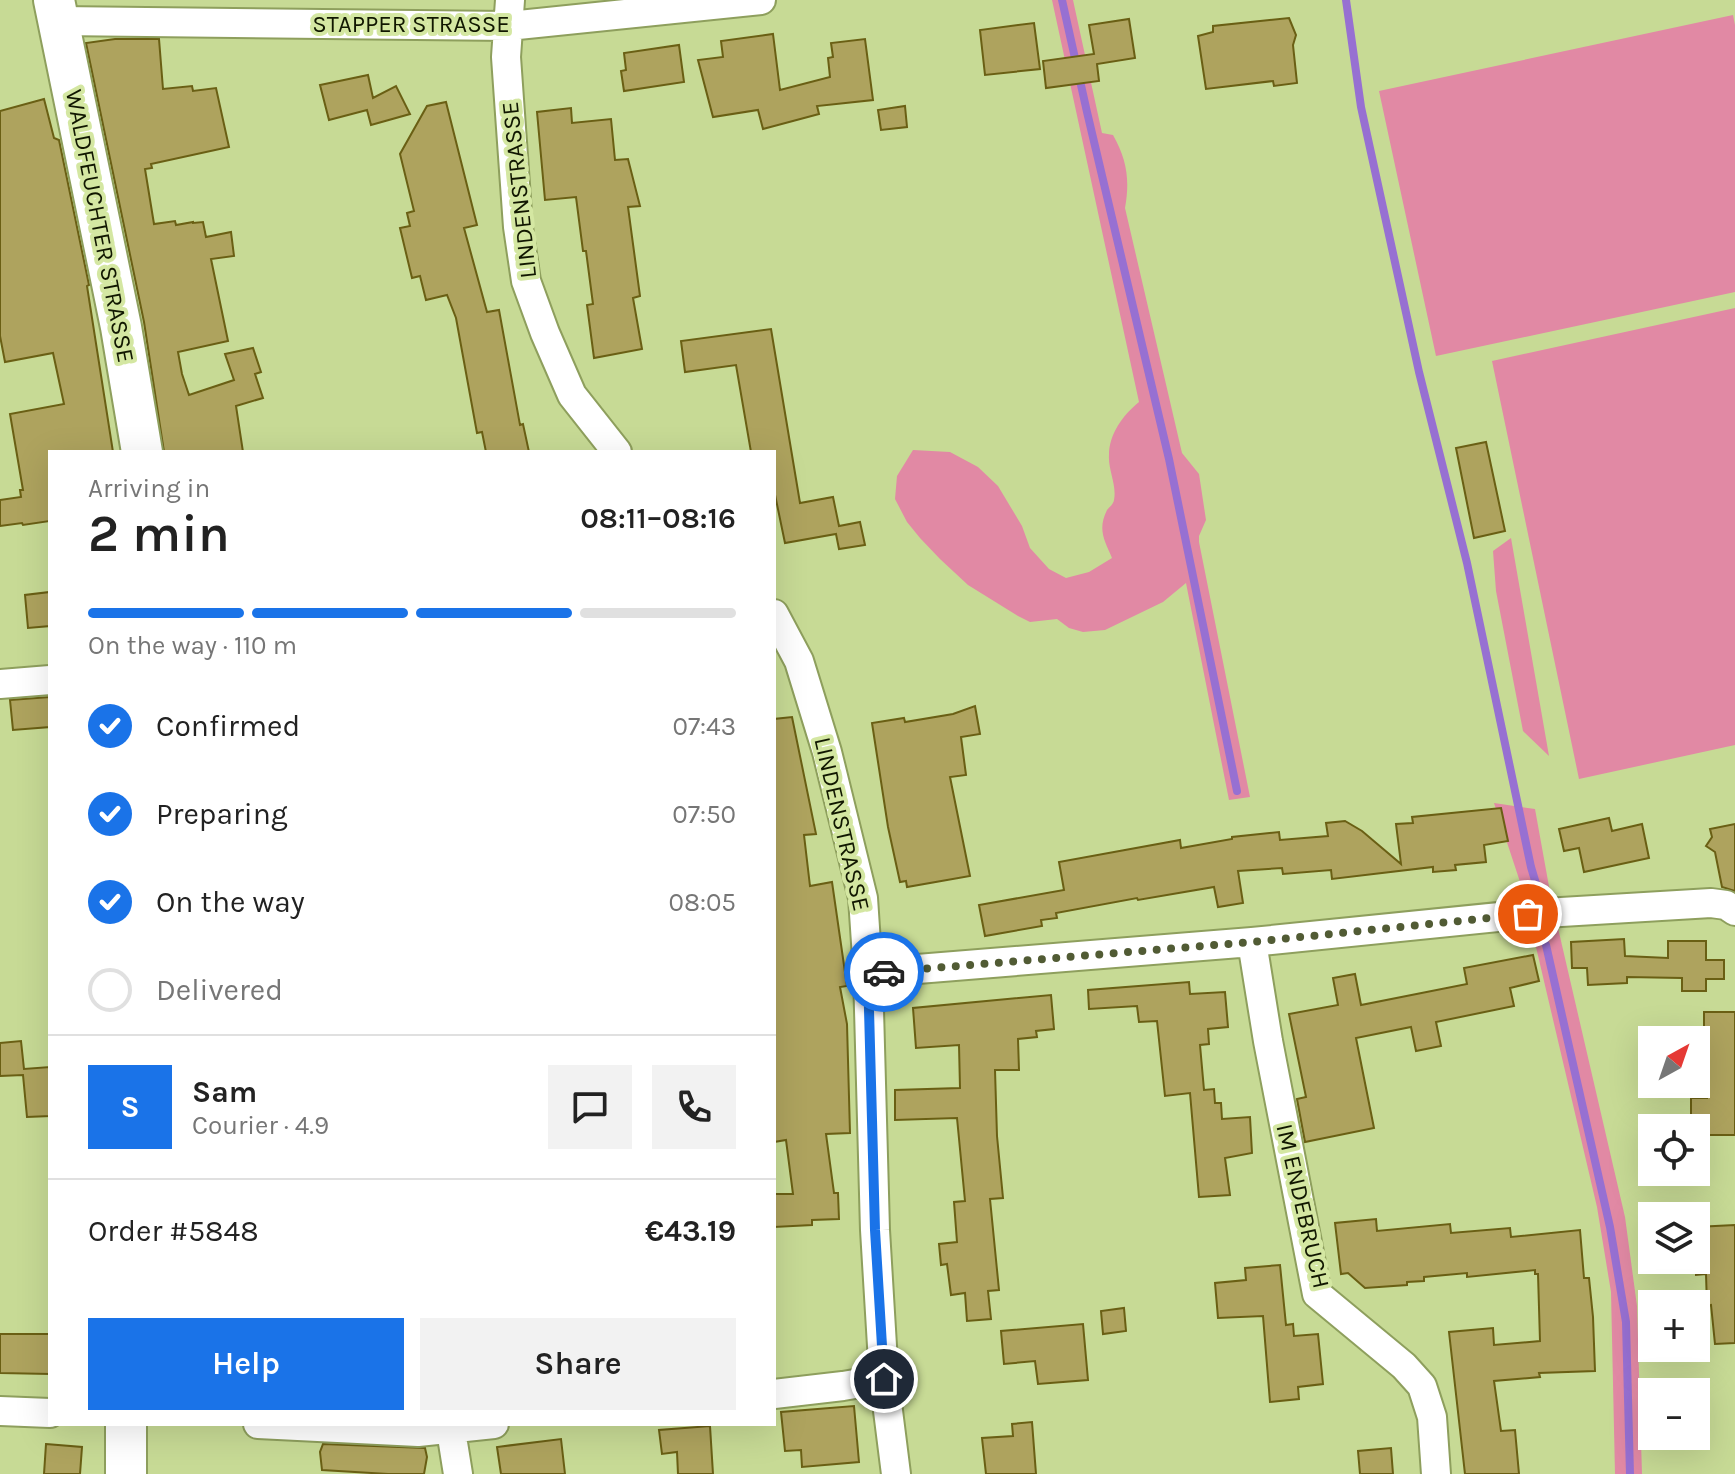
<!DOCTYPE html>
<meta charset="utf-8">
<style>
:root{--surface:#fff;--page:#f2f2f2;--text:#222;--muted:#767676;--line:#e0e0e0;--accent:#1a73e8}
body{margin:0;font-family:Karla,sans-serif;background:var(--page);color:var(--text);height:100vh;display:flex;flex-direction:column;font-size:30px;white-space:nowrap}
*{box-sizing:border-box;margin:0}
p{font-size:26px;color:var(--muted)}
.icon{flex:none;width:44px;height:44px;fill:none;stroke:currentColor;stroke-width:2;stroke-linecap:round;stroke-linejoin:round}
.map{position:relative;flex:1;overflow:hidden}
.sheet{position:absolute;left:48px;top:450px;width:728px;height:976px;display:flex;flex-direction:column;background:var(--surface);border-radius:0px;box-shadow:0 8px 32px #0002}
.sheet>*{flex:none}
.needle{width:52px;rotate:40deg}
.fabs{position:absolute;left:1638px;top:1026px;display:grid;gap:16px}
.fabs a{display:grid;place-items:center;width:72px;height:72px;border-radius:0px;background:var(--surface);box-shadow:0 8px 32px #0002;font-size:40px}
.pin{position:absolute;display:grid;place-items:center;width:68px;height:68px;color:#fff;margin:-34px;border:4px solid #fff;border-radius:50%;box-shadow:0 2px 8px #0007}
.courier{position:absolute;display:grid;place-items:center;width:80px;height:80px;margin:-40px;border:6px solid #1a73e8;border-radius:50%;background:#fff;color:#222;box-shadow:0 2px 10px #0007}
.summary em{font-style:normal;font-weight:600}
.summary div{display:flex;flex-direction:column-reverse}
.summary{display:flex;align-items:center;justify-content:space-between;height:136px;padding:0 40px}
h1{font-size:52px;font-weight:600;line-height:60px}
.bar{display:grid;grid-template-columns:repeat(4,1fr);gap:12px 8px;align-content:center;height:96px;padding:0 40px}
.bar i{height:10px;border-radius:6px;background:var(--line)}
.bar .on{background:var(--accent)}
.bar p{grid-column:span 4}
.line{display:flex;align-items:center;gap:20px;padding:0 40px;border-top:2px solid var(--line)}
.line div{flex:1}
.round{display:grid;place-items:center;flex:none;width:84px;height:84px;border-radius:0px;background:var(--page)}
ol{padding:0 40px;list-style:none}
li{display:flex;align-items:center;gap:24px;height:88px}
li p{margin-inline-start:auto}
li .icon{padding:8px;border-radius:50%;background:var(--accent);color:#fff;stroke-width:4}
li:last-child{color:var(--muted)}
li i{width:44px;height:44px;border:4px solid var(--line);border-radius:50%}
.primary-button{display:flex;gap:16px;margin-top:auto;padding:16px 40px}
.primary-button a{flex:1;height:92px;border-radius:0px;background:var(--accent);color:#fff;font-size:32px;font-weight:600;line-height:92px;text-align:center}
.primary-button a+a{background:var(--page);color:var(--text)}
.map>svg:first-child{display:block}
.green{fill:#e189a4}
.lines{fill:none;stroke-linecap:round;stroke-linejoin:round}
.stream{stroke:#9770d2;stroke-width:8}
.building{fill:#aea35e;stroke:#6a5f14;stroke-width:2}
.street-casing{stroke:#8e9f5d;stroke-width:32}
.secondary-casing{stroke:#8e9f5d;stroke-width:44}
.street{stroke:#fff;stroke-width:28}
.secondary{stroke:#fff;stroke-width:40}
.done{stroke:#515b34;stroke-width:8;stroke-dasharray:0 14.4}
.route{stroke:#1a73e8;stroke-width:10}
.labels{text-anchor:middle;stroke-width:8;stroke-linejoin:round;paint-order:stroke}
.street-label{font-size:24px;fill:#111700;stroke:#d4e7a2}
</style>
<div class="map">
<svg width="1735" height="1474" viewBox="0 0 1735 1474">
<rect width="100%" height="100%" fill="#c7da95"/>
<path class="green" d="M1052,0H1073L1102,133L1113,135C1127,160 1130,180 1125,208L1182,453L1199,474L1206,520L1199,536V542L1250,797L1229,800L1186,583L1163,602L1105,630L1083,632L1069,628L1057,619L1030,622L1018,616L968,585L940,559L920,538L907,522L895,499L897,476L913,450L950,452L978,467L998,486L1022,526L1030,548L1049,569L1066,578L1089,572L1112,558C1105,541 1097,530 1107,510C1110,506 1113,505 1114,500C1117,485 1108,470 1109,455C1109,434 1123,415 1139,402Z
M1733,15L1735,25V292L1436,356L1379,91Z
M1735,308V745L1579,779L1492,361Z
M1511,538L1549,756L1523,731L1496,591L1493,551Z
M1494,803L1535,809L1550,892L1524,894Z
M1558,928L1625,1217L1637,1306L1642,1474H1615L1611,1292L1597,1207L1532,930Z"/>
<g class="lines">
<path class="stream" d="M1062,0L1087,112L1169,459L1237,791
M1346,0L1361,107L1419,372L1467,563L1531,867L1537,887
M1546,945L1610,1227L1626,1322L1630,1474"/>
</g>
<path class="building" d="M1289,18L1296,35L1293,45L1297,83L1274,86L1273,81L1206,89L1198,36L1213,32V26Z
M1129,19L1135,58L1097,64L1099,81L1046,88L1043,61L1094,54L1089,25Z
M1034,23L1040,69L985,75L980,30Z
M773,34L780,90L830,77L828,58L833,57L831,43L865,39L873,100L817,106L819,114L763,129L758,110L713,117L698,60L723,57L721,41Z
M115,39H159L163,89L192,86L193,91L216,88L229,147L151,164L152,168L145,169L154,224L175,221L176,225L193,222V223L203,222L206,237L231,232L234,256L211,259L228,341L178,352L182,374L189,395L234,380L225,354L253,348L261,372L255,374L263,398L236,406L243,452H164L144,322L86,43Z
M679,45L684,82L624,91L621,71L626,70L624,53Z
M368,75L373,98L396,86L410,114L371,125L367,110L329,120L320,85Z
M44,99L54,138L59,140L89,285L87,286L113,452H50V521L23,525L22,523L0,526V500L21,497L20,490H23L10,414L64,404L53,353L5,362L0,336V111Z
M446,102L477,225L464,228L487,312L499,310L520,425L523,424L529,452H486L482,432L477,433L456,318L447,295L426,300L420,276L412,278L400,228L410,226L407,213L414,211L400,154L427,106Z
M905,106L907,127L881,130L878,110Z
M571,108L572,123L611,119L615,160L628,159L640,206L628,207L640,296L633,298L642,349L594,358L587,305L593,304L586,251H583L576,197L545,200L537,112Z
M771,329L800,503L833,497L839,526L860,522L865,545L839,549L836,534L785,543L774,490V452H751L736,365L685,372L681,341Z
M1486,442L1505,531L1474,538L1456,448Z
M50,592V626L28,628L25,595Z
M50,697V727L13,730L10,700Z
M975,706L980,734L961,737L966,775L950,777L970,876L907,887L906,881L900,882L888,827L872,723L904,718L905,722L953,714Z
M792,717L816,834L804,835L810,886L832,882L847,986L840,987L847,1024L850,1133L826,1134L834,1193H838L839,1219L812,1220V1225L774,1227V1194H793L786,1140L774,1142V719Z
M1501,808L1508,841L1484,845L1486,862L1455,865L1456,870L1433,872V867L1332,879L1331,870L1283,874L1282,868L1238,871L1243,903L1218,907L1214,887L1138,900L1137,898L1056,913L1057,918L1041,920L1042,926L985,936L979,905L1064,890L1059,862L1180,840L1181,848L1232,839V837L1279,832L1280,840L1328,836L1326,823L1345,821L1362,831L1401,864L1396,824L1413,823L1412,817Z
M1609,818L1612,831L1642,824L1649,858L1584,872L1579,848L1564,851L1559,829Z
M1735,824V891L1722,887L1715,852L1706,846L1712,837L1710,829Z
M1624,939L1625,956L1668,958V941H1706V960H1724V979H1706V991H1682V978L1627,977V983L1588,985L1587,968H1572L1571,942Z
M1533,955L1539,981L1510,988L1514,1006L1436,1022L1441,1046L1416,1051L1411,1027L1356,1038L1374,1128L1305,1142L1297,1099L1306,1097L1289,1014L1338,1005L1333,978L1355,974L1361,1005L1467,984L1464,968Z
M1189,982L1190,994L1225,992L1228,1027L1208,1029L1209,1044L1200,1045L1204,1090L1214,1089L1215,1103H1221L1222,1119L1250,1117L1252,1153L1225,1158L1230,1195L1199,1197L1190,1093L1165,1096L1157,1021L1139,1022L1137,1006L1089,1009L1088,990Z
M1051,995L1054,1029L1036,1031L1037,1037L1018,1039L1019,1070H995L997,1136L1003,1198L990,1199L999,1290L988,1291L991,1319L967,1321L965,1293L951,1295L947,1264L941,1265L939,1244L957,1242L954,1202L965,1201L957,1118L895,1120V1090L960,1088L959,1045L916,1048L913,1008Z
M1704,1012H1735V1135H1708L1707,1119L1691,1120V1098H1707L1706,1048H1704Z
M21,1041L24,1069L50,1067V1116L27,1117L23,1075L0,1076V1043Z
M1376,1219L1377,1231L1450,1224L1451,1233L1510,1228L1511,1237L1580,1230L1584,1278H1589L1593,1317L1595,1371L1539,1373L1540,1377L1494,1381L1501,1431L1515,1430L1519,1474H1465L1449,1332L1493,1328L1494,1345L1540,1341L1538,1274H1535V1270L1467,1277V1273L1424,1277V1281L1407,1282V1285L1365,1288L1348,1273L1341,1274L1335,1223Z
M1735,1225V1343L1715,1344L1711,1305L1707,1306L1706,1274L1696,1275V1227Z
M1280,1265L1286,1325L1293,1324L1294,1336L1318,1334L1323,1384L1298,1387L1299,1399L1270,1402L1263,1316L1218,1318L1215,1283L1246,1280L1245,1268Z
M1124,1308L1126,1331L1103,1334L1101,1311Z
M1083,1324L1088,1380L1038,1384L1035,1361L1004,1364L1001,1331Z
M0,1334H50V1374L0,1373Z
M854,1406L859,1462L802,1467L801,1450L785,1451L781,1412Z
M1032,1422L1036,1474H986L982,1438L1013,1436L1012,1424Z
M710,1426L713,1474H678L677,1452L662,1454L659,1430Z
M561,1439L565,1474H501L497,1447Z
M46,1444L82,1447L80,1474H44Z
M323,1444L425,1448L427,1457L424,1474H388L322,1470L320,1452Z
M1391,1448L1393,1474H1360L1358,1451Z"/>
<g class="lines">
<g class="street-casing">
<path id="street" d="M510,0L506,57L518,227L526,281L545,333L572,395L617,452
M59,21L508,26L761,0
M774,614L799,661L827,752L863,898L868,973L875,1230L884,1379L896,1474
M0,684L50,680
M1252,942L1268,1041L1317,1294L1404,1366L1422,1386L1432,1417L1436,1474
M868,973L1252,942L1528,914L1711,903L1726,905L1735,911
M774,1394L843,1386L884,1379
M0,1411L50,1413
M258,1424L418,1432L494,1424
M450,1424L458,1474"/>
</g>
<g class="secondary-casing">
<path id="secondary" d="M54,0L121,327L142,452
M126,1474V1424"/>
</g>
<use href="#street" class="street"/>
<use href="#secondary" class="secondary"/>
</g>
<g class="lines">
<path class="done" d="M884,972L1252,942L1528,914"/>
<path class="route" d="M884,1379L875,1230L868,973L884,972"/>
</g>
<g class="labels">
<g class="street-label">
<text x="411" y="32">STAPPER STRASSE</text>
<text transform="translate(519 190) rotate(-96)" y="8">LINDENSTRASSE</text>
<text transform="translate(100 226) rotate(79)" y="8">WALDFEUCHTER STRASSE</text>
<text transform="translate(842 824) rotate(77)" y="8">LINDENSTRASSE</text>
<text transform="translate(1303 1206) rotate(77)" y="8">IM ENDEBRUCH</text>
</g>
</g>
</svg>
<div class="fabs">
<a><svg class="needle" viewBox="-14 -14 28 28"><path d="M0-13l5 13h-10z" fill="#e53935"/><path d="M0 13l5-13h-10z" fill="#767676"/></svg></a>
<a><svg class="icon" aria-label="locate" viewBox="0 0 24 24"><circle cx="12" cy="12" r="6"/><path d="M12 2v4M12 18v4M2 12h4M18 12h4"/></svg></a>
<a><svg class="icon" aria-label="layers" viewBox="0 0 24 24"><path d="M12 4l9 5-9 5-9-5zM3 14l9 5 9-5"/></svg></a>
<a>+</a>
<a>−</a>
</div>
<div class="pin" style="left:1528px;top:914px;background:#ea580c"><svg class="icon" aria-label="bag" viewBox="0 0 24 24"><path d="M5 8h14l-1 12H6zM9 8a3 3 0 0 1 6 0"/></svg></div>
<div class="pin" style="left:884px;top:1379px;background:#1f2937"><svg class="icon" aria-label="home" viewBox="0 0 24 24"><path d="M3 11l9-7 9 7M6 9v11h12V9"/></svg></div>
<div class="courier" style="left:884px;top:972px"><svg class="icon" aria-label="car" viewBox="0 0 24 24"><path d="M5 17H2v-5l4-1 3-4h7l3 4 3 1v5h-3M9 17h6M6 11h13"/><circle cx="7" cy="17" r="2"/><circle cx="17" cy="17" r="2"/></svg></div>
<section class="sheet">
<div class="summary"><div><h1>2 min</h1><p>Arriving in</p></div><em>08:11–08:16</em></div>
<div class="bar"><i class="on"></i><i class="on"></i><i class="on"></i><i></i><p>On the way · 110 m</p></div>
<ol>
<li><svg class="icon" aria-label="check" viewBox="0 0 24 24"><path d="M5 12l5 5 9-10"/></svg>Confirmed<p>07:43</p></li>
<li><svg class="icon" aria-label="check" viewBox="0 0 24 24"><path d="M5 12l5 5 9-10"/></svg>Preparing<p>07:50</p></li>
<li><svg class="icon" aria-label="check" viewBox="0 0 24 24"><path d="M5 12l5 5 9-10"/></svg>On the way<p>08:05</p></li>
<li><i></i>Delivered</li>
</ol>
<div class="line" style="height:144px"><b class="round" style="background:var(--accent);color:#fff">S</b><div><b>Sam</b><p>Courier · 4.9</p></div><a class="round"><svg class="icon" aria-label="chat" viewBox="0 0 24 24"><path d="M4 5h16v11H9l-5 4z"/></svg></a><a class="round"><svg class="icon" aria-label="phone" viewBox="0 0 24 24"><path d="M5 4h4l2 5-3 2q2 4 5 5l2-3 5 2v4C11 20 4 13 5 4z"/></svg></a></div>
<div class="line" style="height:104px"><div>Order #5848</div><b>€43.19</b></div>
<div class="primary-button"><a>Help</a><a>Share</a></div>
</section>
</div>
